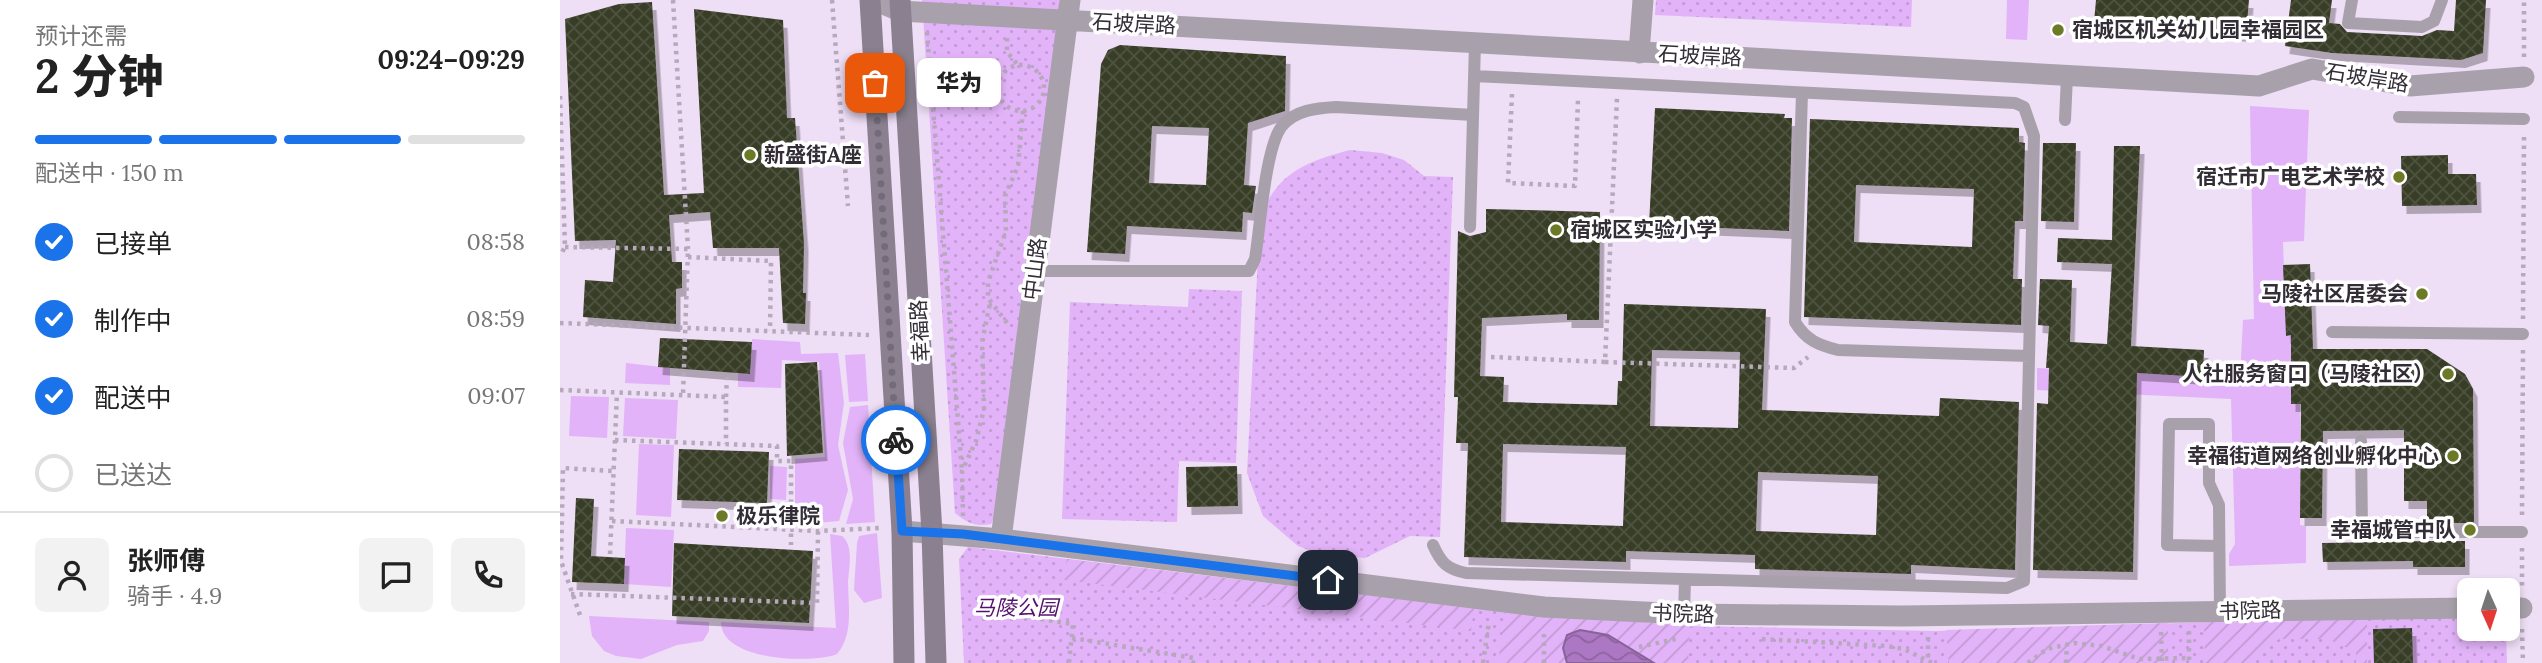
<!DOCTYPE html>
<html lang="zh">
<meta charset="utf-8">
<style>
:root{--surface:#fff;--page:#f2f2f2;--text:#222;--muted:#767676;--line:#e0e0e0;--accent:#1a73e8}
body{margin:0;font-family:Lora,"Noto Sans SC",serif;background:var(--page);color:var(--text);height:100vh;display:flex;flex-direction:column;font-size:26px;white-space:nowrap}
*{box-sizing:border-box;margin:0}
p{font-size:23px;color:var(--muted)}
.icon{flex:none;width:38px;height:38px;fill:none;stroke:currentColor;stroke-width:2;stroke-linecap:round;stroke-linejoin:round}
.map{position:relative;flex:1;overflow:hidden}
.drawer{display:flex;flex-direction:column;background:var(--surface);width:560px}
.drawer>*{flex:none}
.needle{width:46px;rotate:177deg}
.tools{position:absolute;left:1897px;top:578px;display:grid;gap:14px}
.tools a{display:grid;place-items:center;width:63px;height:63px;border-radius:10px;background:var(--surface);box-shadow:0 4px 10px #0003;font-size:35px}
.pin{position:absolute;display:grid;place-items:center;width:60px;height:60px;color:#fff;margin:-30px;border-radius:14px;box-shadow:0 4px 10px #0006}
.courier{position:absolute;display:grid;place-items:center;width:70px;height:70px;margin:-35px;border:5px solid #1a73e8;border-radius:50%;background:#fff;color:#222;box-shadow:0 2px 9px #0007}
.bubble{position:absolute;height:49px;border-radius:10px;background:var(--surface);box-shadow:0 4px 10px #0003;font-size:23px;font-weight:800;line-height:49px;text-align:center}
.summary em{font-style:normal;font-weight:800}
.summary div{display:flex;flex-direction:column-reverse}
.summary{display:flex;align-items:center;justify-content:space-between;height:119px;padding:0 35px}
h1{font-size:46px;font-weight:800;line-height:52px}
.bar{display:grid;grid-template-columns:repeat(4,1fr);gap:10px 7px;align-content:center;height:84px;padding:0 35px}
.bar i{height:9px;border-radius:5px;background:var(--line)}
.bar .on{background:var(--accent)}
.bar p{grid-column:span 4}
.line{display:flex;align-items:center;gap:18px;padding:0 35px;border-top:2px solid var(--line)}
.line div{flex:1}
.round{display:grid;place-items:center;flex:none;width:74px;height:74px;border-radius:10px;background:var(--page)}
ol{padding:0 35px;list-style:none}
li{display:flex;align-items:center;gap:21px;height:77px}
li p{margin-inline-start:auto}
li .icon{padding:7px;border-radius:50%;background:var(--accent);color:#fff;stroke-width:4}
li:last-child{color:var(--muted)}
li i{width:38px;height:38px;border:4px solid var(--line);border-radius:50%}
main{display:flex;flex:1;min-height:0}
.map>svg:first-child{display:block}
.grass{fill:#e2b3f8}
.park{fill:url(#park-dots)}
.garden{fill:url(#garden-furrows)}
.water{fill:url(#water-waves);stroke:#886299;stroke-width:2}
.building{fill:url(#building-cross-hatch);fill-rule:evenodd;filter:url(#shadow)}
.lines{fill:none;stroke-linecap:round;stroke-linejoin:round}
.path{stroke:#b6a9bc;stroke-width:4.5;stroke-dasharray:3.5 5;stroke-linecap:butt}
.lane{stroke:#a8a1ab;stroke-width:12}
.street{stroke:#a8a1ab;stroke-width:21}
.secondary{stroke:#8a808f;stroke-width:21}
.done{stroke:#746b79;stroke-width:7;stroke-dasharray:0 12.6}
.route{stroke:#1a73e8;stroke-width:9}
.poi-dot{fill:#6c7a28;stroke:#fff;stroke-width:2.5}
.labels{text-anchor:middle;stroke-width:7;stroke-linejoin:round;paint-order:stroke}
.street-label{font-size:21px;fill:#332d36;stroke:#fff}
.poi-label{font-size:21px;font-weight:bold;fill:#332d36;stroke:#fff;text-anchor:end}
.park-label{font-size:21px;font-style:italic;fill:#56116e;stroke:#fff}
</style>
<main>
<section class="drawer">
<div class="summary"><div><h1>2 分钟</h1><p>预计还需</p></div><em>09:24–09:29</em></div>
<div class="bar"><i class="on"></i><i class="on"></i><i class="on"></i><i></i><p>配送中 · 150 m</p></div>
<ol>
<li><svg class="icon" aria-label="check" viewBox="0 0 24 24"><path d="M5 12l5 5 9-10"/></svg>已接单<p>08:58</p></li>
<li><svg class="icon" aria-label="check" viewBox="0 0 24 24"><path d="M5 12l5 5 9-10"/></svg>制作中<p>08:59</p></li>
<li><svg class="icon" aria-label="check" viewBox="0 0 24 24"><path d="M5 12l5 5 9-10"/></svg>配送中<p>09:07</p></li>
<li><i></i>已送达</li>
</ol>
<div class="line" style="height:126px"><a class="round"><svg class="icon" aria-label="person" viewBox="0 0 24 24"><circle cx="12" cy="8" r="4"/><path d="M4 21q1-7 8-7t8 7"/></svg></a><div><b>张师傅</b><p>骑手 · 4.9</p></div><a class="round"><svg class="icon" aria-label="chat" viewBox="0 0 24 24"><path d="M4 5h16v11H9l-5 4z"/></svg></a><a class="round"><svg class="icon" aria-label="phone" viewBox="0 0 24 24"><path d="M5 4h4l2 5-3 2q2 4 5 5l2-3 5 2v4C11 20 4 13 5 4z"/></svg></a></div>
</section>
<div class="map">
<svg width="1982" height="663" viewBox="0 0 1982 663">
<defs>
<pattern id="park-dots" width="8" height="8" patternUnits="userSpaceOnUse" patternTransform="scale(1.75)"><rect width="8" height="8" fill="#e2b3f8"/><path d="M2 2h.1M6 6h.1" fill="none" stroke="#c29ad5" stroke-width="1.8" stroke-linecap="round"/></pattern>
<pattern id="garden-furrows" width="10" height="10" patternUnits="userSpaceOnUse" patternTransform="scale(1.75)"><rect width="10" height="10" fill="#e2b3f8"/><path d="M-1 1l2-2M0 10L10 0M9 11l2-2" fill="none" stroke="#c29ad5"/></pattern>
<pattern id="water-waves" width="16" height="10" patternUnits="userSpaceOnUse" patternTransform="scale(1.75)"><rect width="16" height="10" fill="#ac78c3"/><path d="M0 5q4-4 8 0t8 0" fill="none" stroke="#8d639f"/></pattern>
<pattern id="building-cross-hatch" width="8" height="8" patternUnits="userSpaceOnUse" patternTransform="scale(1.75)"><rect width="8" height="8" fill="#393e28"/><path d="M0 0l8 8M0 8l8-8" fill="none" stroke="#4e523f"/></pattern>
<filter id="shadow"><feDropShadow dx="4.5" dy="8" stdDeviation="0" flood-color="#0004"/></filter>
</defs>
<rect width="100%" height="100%" fill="#eedef6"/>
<path class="grass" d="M1447,0H1469L1467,40L1446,39Z
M1690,106L1749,110L1744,241L1723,242L1726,335H1731V404H1740V525L1746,526V563L1669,566V554L1675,544L1671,399L1477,390V368L1680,378L1683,320L1694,319Z
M192,339L240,342L241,354L278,353L284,403L278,445L288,490L279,521L235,525V459L265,457L259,362L222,360L221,388L178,387V373L190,374Z
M305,354L308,401L289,402L285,355Z
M66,363L110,368V385L65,383Z
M11,396L49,397L47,438L9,436Z
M65,398L118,400L116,439L63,436Z
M308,405L315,522L286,524L293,499L283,443L290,407Z
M79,444L114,445L111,517L76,515Z
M210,466L227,467L226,500L210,499Z
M66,528L114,530L111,587L64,584Z
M317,533L322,598L304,603L294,590L297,543L299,536Z
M270,534L282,536C294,546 289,567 288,581C288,606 294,634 277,654C258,663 161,663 161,622L276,628Z
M29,616L149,622V631L143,641L117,645L81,659L56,656L44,651L32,636Z"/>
<path class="park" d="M362,0H499L501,36L435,516L431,524C416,527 407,523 395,513Z
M1096,0H1352L1351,27L1095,15Z
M790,150L822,153L844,160L864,176L893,177L880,537L850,536L805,558L759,554L738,546L703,516L687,473L700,217C718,172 746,162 790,150Z
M629,289L682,291L676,463L619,461L617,522L502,519L510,302L628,307Z
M408,547L945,612L1130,626L1374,631L1867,615L1909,617V628H1946L1947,663H404L399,559Z"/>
<path class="garden" d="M507,559L914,608L911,631L504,580Z
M945,612L1130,626L1128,663H938Z
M1807,617V663H1796V652L1768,639H1719L1695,658V663H1645L1644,622Z
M1608,623V663H1389L1386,630Z"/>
<path class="water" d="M1020,630L1048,635L1094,663H1007L1003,648L1007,635Z"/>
<path class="building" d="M1536,0H1689L1686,34L1534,22Z
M1731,0H1772L1769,23L1780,24L1787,32L1862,36L1877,30L1894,31L1896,0H1926L1923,53L1901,60L1772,53L1725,46Z
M92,2L104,195L144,193L134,9L223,20L227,118H235L244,244L243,293H246L245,324L223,323L219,248H153L150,212L109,215L112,262H122V288L116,289V324L23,317L25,280L53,282L56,240L15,241L5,19L59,4Z
M560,45L726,56L725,111L688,123L684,185L696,186L692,213L683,212L682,232L567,226L565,254L527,252L541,64L548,50ZM592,126L649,128L646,185L589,183Z
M1095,108L1225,114L1224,118H1232L1229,231L1089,225Z
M1250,119L1459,128V142L1465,143L1463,221H1455L1453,279H1462L1461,325L1244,317ZM1296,185L1414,189L1412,247L1294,242Z
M1483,143H1516L1514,222L1481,221Z
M1554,146H1580L1571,346L1644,350L1643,377L1577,373L1573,572L1473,570L1477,403L1488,404L1489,368H1486L1489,326L1478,325L1480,279L1512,280L1510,342L1547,344L1552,264L1497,262L1498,238L1552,240Z
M1888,155V174H1916L1917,205L1842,206L1841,156Z
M926,209L1040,212L1039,320H1007V314L922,318L920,376L944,377L943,402L1057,405L1058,381H1062L1064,304L1206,309L1202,410L1379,416L1380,398L1459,402L1455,570L1351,565V574L1195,569V555L1066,551V562L904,557L908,443H896L898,397H894L898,231L910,236L926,232ZM1092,350L1180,352L1178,428L1090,426ZM943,444L1066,447L1063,526L941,522ZM1198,472L1318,476L1316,535L1196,531Z
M1750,264L1753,349H1867L1905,374L1913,389L1914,523H1867V501H1844V430L1763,431L1762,518H1740L1741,404H1731V335L1726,336L1723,265Z
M100,338L192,342L190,374L98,367Z
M257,362L263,453L227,456L225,364Z
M119,449L209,452L207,503L117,500Z
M677,466L678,506L627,507L626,467Z
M16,498L34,499L31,556L65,558L64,584L12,582Z
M1867,541H1905V567H1853V561L1763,562L1762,543Z
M114,543L253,551L249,623L112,616Z
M1852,628L1853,663H1814L1813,629Z"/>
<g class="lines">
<path class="path" d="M113,0L128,249
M272,0L288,206
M367,32L402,471
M447,38V52L458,65
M1964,57V0
M438 88a23 23 0 1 1 46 0a23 23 0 1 1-46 0Z
M952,94L948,183L1015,186L1018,99
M0,96L5,247L0,256
M5,247L128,249L123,395
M128,257L211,261L210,331
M1963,319L1964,135
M0,323L309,335
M447,323L428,298V282L446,231L445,196L458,166L463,110
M931,357L1045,362L1057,98
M1045,362L1234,368L1248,357
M0,390L166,397V444
M166,397L167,377
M55,440L217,446V461H231V545
M1962,515L1963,349
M403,516L402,471L416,441L424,409L422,342L430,303
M52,521L258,531L320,528
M1962,548V589
M50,554L57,393
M11,594L257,603L258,531
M447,614L513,624L509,663
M20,615L1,561L3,468L53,471
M1962,629L1963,663
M1629,631V663
M1601,632L1602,663
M1368,637V661
M512,638L634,658L633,663
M1202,639L1327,646L1344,649L1372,663
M1079,647L1120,638
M923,663L929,622
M984,663V629
M1468,663L1487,649L1514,643L1542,646L1579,659L1629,658
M1506,663L1507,644"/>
<path class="lane" d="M1792,0L1788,23L1862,27L1874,21L1882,0
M1242,93L1235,322C1246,340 1258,345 1278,350L1469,356
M1839,117L1964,119
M1505,120L1507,76
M910,227L915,43
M475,271H689L695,259C700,230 705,147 722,126C735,110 757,108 776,107L913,115
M1772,332L1963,334
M1801,441L1802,532H1962
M873,545C881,563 887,569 906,573L1447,588L1464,581L1474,136L1464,107L1455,103L914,76
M1659,546L1607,545L1609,424H1649V483L1659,505L1660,612
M1124,614L1125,580"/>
<path class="street" d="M314,0L340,11L1699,86L1752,69L1850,86L1964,77
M1079,53L1083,0
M342,531L441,539L984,607L1124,614L1343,616L1909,608
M441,539L510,0
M1948,608H1962"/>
<path class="secondary" d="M310,0L342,531L344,663
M340,0L372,533L376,663"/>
</g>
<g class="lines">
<path class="done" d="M315,83L336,440"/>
<path class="route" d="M336,440L342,531L403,534L768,580"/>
</g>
<g class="poi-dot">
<circle cx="1498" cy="30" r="7"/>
<circle cx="190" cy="155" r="7"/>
<circle cx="1839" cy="177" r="7"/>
<circle cx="996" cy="230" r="7"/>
<circle cx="1862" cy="294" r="7"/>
<circle cx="1888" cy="374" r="7"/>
<circle cx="1893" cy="456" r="7"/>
<circle cx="162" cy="516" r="7"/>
<circle cx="1910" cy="530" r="7"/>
</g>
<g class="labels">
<g class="street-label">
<text transform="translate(574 24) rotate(3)" y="7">石坡岸路</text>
<text transform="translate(1140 56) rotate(3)" y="7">石坡岸路</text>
<text transform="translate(1807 78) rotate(9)" y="7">石坡岸路</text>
<text transform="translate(475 269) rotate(-83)" y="7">中山路</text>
<text transform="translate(360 331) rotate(-93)" y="7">幸福路</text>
<text transform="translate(1690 611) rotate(-2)" y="7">书院路</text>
<text transform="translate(1123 614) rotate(2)" y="7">书院路</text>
</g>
<g class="poi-label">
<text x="1512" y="37" text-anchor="start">宿城区机关幼儿园幸福园区</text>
<text x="204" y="162" text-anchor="start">新盛街A座</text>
<text x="1825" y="184">宿迁市广电艺术学校</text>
<text x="1010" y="237" text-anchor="start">宿城区实验小学</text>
<text x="1848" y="301">马陵社区居委会</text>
<text x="1874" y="381">人社服务窗口（马陵社区）</text>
<text x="1879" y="463">幸福街道网络创业孵化中心</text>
<text x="176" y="523" text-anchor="start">极乐律院</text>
<text x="1896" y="537">幸福城管中队</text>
</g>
<g class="park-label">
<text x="456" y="615">马陵公园</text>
</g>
</g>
</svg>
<div class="tools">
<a><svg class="needle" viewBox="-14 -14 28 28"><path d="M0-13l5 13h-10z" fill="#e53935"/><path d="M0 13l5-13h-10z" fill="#767676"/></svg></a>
</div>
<div class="pin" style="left:315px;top:83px;background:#ea580c"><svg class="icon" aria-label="bag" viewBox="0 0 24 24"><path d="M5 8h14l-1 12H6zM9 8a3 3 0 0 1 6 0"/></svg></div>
<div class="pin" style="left:768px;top:580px;background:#1f2937"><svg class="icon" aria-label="home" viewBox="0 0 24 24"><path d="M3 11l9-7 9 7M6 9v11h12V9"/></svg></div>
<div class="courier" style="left:336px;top:440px"><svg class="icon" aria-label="bike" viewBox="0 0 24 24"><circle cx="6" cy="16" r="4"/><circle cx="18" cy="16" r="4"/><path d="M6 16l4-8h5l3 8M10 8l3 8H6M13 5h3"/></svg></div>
<div class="bubble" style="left:357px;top:58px;width:84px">华为</div>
</div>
</main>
